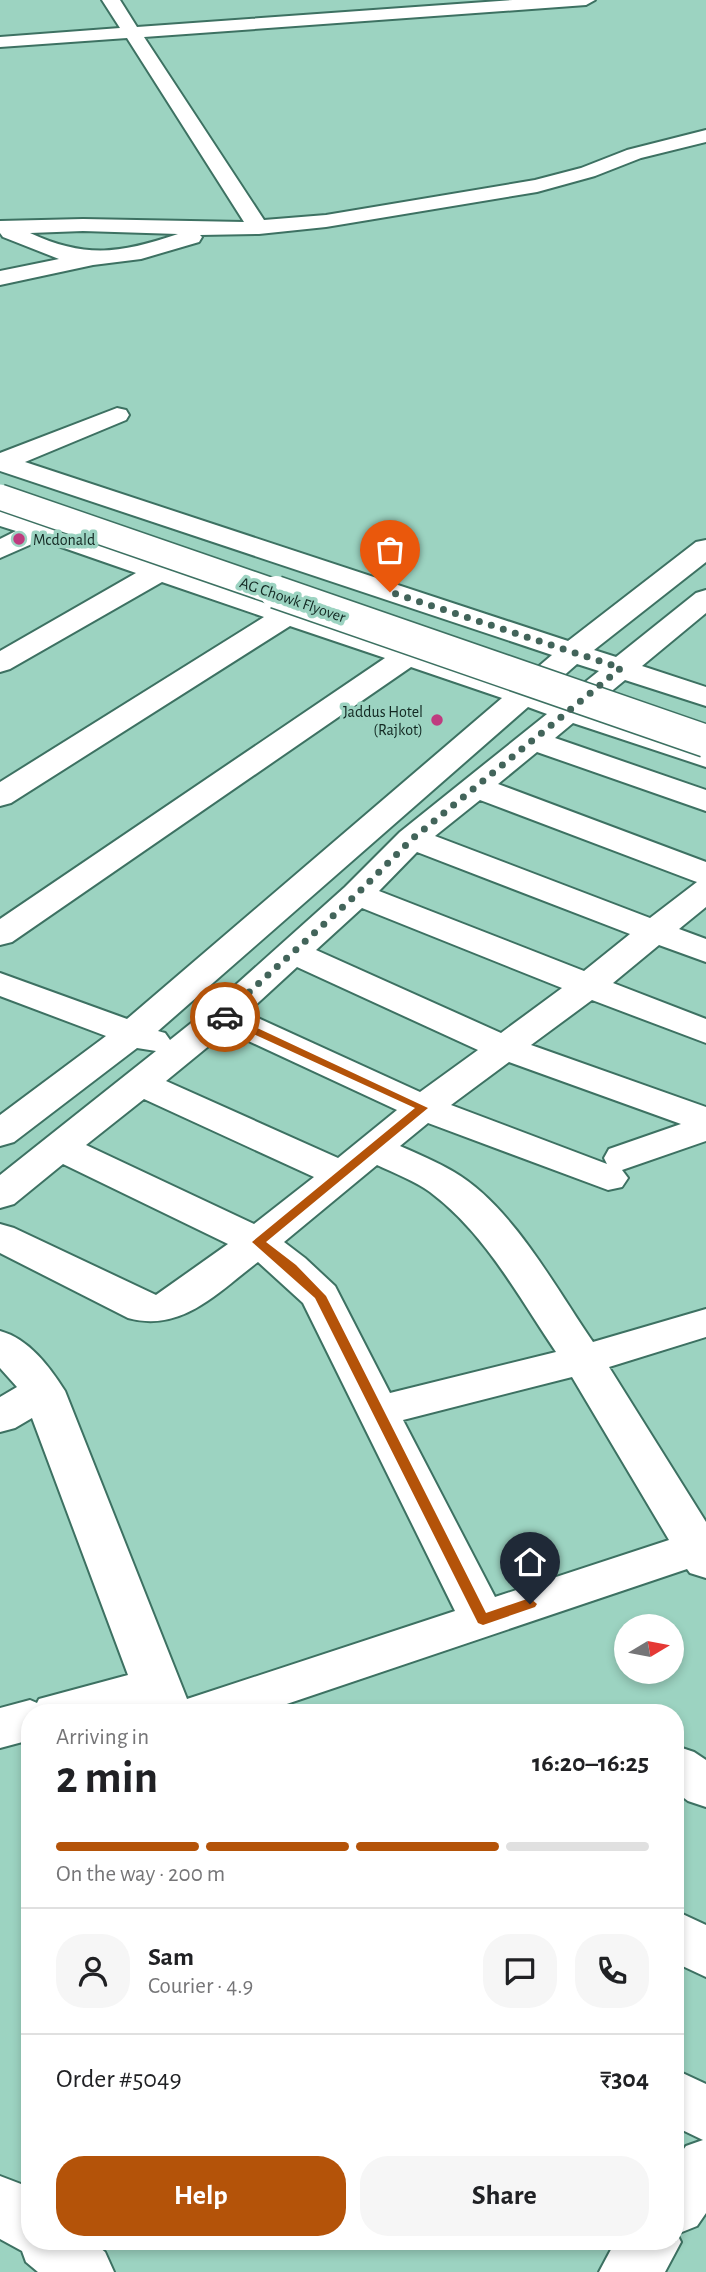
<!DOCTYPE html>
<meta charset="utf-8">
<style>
:root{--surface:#fff;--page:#f6f6f6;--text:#202124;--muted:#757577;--line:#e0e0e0;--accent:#b45309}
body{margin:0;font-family:"Alegreya Sans",sans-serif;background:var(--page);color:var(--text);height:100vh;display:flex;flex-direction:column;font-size:26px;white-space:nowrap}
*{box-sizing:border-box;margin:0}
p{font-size:23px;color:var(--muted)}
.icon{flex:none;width:38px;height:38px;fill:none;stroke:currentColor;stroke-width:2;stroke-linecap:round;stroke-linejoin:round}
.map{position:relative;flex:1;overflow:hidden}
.details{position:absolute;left:21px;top:1704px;width:663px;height:546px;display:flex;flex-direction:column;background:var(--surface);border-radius:28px;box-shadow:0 4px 10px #0003}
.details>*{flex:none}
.needle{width:46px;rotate:80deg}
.buttons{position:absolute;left:614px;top:1614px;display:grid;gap:14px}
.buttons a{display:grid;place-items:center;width:70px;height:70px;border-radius:50%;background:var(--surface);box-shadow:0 4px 10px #0003;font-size:35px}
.pin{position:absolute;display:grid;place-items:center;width:60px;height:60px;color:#fff;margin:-72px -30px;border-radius:50% 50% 50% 0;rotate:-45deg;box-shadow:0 0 7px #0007}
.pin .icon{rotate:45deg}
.courier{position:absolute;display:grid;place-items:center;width:70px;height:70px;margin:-35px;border:5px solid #b45309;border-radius:50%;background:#fff;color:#222;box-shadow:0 2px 9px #0007}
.headline em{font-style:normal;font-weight:700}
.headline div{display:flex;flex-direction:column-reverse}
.headline{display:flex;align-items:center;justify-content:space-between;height:119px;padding:0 35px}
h1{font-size:46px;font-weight:700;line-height:52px}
.bar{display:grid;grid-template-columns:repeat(4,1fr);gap:10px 7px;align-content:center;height:84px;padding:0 35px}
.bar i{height:9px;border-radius:5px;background:var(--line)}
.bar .on{background:var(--accent)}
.bar p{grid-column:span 4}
.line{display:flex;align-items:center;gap:18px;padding:0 35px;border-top:2px solid var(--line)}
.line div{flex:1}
.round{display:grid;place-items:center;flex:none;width:74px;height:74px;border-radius:28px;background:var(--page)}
.action{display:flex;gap:14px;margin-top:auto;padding:14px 35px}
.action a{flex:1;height:80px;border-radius:28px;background:var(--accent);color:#fff;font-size:28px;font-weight:700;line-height:80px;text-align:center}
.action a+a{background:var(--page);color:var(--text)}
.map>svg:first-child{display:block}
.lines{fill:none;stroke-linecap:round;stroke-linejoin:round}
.minor-casing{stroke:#3d7162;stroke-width:4}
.minor{fill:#fff;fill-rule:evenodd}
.major-bridge-far1-casing{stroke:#3d7162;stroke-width:28;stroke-linecap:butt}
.major-bridge-casing{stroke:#3d7162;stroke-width:35;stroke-linecap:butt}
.major-bridge-far1{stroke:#fff;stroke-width:25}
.major-bridge{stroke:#fff;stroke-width:32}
.route{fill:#b45309}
.done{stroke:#42645a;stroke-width:7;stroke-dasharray:0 12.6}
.poi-dot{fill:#bf3b7f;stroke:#9cd3c1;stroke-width:2.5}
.labels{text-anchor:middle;stroke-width:7;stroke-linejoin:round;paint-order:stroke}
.far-poi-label{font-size:16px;fill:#122822;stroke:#9cd3c1;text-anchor:start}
.far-street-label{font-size:16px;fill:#122822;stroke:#9cd3c1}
</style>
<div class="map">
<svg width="706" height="2272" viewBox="0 0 706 2272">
<rect width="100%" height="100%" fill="#9cd3c1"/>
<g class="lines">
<g class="minor-casing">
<path id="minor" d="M102,0H120L137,27L513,0H595L586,5L144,37L264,220L326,215L535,180L581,168L627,150L706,130V142L641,158L595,176L537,192L326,227L259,234L200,235L202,237L199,242L141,259L93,265L0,285V271L59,259L3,237L0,233V221L83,219L244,222L127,38L0,47V37L120,28ZM83,231L178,234C122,253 86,259 30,233Z
M117,408L126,410L129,415L126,420L25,462L568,641L696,542L706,540V562L594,650L616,657L696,593L706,590V613L642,666L706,687V706L625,680L591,708L706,748V767L573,723L555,738L706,790V811L537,752L498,784L706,862V907L679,929L706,939V962L659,945L613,983L706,1019V1043L592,1000L531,1045L706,1107V1141L622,1170L628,1178L622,1187L608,1190L428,1123L400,1146C418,1154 437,1162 454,1172C512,1206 555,1287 593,1342L706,1309V1337L609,1367L706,1522V1578L690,1573L687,1569L260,1713H144L143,1710L129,1713H30V1740L0,1748V1708L30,1700L37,1703L39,1699L128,1675L32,1418L15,1428L0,1432V1397L17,1387L0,1368V1331C29,1339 49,1366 65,1391L187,1699L455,1611L303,1303L258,1262C218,1292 182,1333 128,1318L0,1253V1224L14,1228L156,1295L228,1244L63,1164L14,1204L0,1208V1175L156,1051L137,1048L14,1142L0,1146V1115L106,1036L0,996V973L127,1019L502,698L411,667L12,942L0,945V919L385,658L290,626L11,803L0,806V782L264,617L162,582L10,669L0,672V651L136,573L41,540L0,558V539L16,531L0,526V509L518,684L552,655L0,471V453ZM577,664L599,671L564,699L544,693ZM528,707L547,714L400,832L345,887L210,1008L170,1040L165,1033L158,1031ZM480,800L694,881L697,882L650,918L435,836ZM417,852L630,934L584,971L379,891ZM362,908L562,988L501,1033L316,950ZM297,967L478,1050L420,1092L247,1013ZM227,1031L397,1110L338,1158L166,1081ZM509,1062L681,1124L609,1149L604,1158L607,1164L451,1105ZM144,1099L314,1177L254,1224L86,1145ZM377,1165C394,1173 415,1181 430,1192C485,1233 518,1296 556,1352L390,1393L335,1286L305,1258L284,1242ZM572,1377L669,1540L495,1597L403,1420Z
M676,1746L694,1752L706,1760V1807L688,1801L676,1792Z
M676,1911L706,1925V1977L676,1963Z
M676,2070L706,2084V2213L697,2226L677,2234L681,2242L665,2272H599L615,2242H676V2160L686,2146L703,2140L676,2127Z
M0,2176L21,2184L30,2191V2242H93L105,2252L114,2272H38L26,2262L22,2251L0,2239Z"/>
</g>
<use href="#minor" class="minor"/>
<g class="major-bridge-far1-casing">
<path id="major-bridge-far1" d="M0,497L281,594"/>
</g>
<g class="major-bridge-casing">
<path id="major-bridge" d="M276,592L706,741"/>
</g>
<use href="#major-bridge-far1" class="major-bridge-far1"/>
<use href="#major-bridge" class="major-bridge"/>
</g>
<path class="route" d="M225,1013L428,1108L266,1242L296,1265L326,1296L486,1613L530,1598L537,1604L535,1607L483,1625L478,1623L315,1298L252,1242L415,1108L221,1019L220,1017Z"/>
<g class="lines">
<path class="done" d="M225,1017L223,1016L357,894L412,839L621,668L390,592"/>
</g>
<g class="poi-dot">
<circle cx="19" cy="539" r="7"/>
<circle cx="437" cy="720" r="7"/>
</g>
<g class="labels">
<g class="far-poi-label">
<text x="33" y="545">Mcdonald</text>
<text x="423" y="717" text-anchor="end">Jaddus Hotel<tspan x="423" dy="18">(Rajkot)</tspan></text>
</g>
<g class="far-street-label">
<text transform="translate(293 599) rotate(19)" y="6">AG Chowk Flyover</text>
</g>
</g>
</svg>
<div class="buttons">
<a><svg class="needle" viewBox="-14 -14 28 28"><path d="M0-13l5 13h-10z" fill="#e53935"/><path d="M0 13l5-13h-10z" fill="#757577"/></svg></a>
</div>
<div class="pin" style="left:390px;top:592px;background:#ea580c"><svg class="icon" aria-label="bag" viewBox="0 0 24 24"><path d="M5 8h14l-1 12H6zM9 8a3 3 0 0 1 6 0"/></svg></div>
<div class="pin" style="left:530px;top:1604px;background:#1f2937"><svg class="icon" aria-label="home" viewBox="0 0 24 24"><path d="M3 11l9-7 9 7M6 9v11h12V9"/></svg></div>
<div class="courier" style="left:225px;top:1017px"><svg class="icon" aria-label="car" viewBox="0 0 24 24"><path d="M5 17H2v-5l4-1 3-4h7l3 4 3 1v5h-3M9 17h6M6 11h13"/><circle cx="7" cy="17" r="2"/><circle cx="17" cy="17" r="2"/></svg></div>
<section class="details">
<div class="headline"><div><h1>2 min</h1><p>Arriving in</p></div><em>16:20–16:25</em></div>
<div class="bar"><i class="on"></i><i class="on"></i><i class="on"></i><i></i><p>On the way · 200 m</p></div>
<div class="line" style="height:126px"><a class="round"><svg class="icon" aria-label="person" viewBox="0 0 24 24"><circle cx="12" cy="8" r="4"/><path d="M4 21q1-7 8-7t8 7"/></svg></a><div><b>Sam</b><p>Courier · 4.9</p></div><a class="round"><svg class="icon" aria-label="chat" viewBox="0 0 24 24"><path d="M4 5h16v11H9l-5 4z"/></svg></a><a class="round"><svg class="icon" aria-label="phone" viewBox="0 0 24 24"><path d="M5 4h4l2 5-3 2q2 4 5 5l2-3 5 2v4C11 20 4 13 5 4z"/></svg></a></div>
<div class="line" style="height:91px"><div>Order #5049</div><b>₹304</b></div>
<div class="action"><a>Help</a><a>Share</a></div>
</section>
</div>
